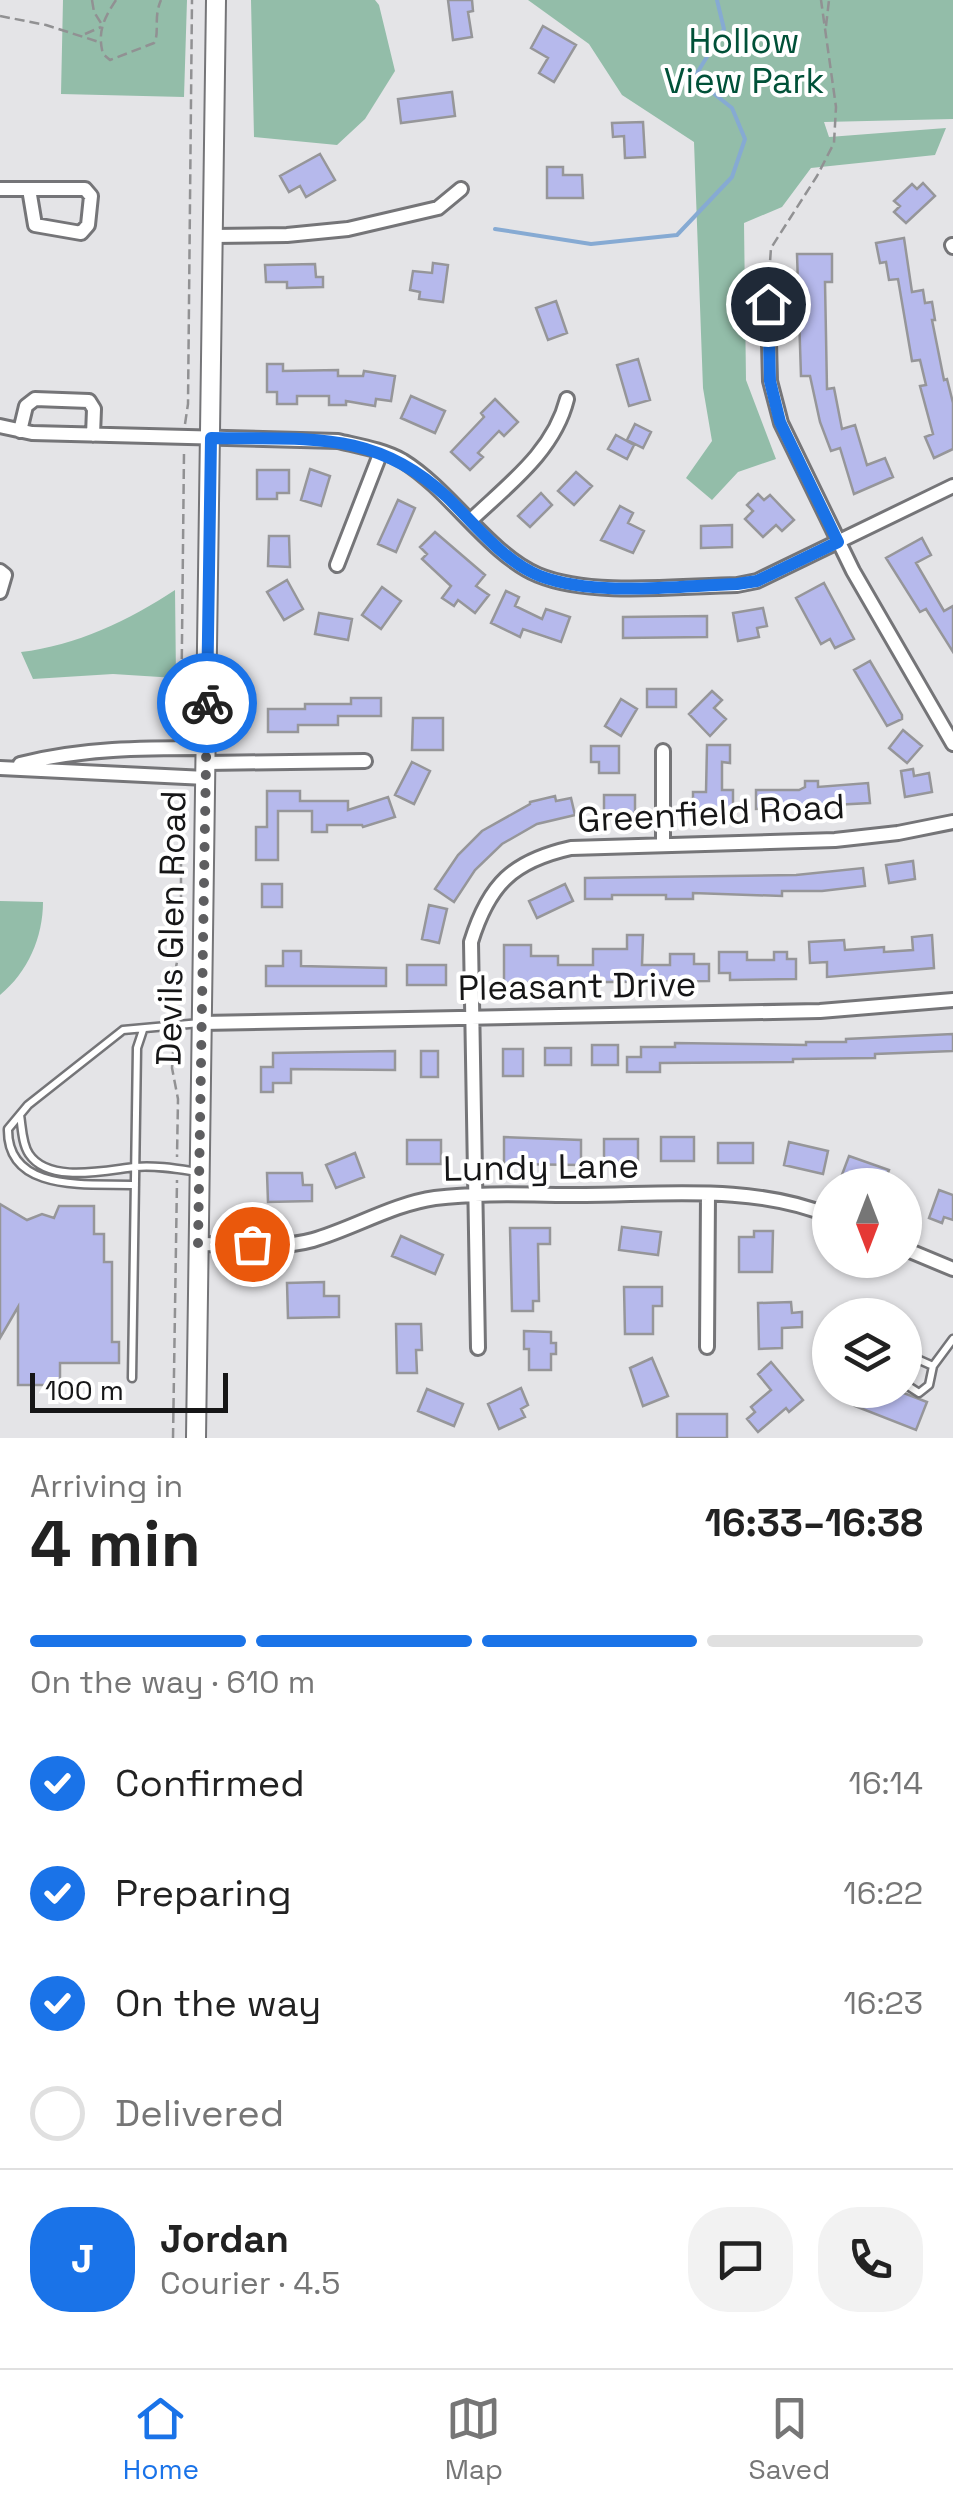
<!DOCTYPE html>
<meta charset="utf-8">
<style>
:root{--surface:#fff;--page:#f2f2f2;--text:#222;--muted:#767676;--line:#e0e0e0;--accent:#1a73e8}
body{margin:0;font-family:"Space Grotesk",sans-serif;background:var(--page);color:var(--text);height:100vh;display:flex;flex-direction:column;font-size:38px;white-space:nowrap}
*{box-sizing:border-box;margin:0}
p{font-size:32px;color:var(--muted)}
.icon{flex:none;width:55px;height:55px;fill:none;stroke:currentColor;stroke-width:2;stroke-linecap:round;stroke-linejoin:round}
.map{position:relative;height:1438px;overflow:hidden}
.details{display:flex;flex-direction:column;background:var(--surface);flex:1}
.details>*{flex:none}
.needle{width:65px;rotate:180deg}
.tools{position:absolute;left:812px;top:1168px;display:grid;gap:20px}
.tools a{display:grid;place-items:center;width:110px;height:110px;border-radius:50%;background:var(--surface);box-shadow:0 2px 8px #0004;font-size:50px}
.scale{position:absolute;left:30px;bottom:25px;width:198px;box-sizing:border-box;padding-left:10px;border:5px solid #161617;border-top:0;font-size:28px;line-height:35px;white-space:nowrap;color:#161617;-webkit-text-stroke:8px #fff;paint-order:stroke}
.pin{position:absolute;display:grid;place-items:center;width:85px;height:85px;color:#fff;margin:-42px;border:5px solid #fff;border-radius:50%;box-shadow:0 2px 10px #0007}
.courier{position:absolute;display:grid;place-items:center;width:100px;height:100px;margin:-50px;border:8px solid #1a73e8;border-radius:50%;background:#fff;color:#222;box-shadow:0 2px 12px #0007}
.head em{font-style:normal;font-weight:800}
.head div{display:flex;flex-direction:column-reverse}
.head{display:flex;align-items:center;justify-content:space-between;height:170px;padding:0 30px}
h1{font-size:65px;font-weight:800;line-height:75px}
.bar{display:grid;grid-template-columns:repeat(4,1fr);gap:15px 10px;align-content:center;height:120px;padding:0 30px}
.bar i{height:12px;border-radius:8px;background:var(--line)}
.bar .active{background:var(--accent)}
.bar p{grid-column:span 4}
.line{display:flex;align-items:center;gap:25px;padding:0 30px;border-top:2px solid var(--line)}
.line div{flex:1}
.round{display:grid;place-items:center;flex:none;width:105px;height:105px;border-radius:40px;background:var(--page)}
ol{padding:0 30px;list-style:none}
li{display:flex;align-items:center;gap:30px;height:110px}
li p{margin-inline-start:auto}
li .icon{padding:10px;border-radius:50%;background:var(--accent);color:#fff;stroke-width:4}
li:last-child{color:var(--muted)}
li i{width:55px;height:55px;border:5px solid var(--line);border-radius:50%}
.dock{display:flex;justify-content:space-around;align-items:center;height:140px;border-top:2px solid var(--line);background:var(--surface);font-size:28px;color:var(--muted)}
.dock a{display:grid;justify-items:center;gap:5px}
.dock .active{color:var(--accent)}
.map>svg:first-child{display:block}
.green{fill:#93bda9}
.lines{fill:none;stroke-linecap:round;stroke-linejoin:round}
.stream{stroke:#86aad3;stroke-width:4}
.building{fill:#b6b9ec;stroke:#969699;stroke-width:2.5}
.service-casing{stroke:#757578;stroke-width:11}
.minor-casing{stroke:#757578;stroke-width:18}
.secondary-casing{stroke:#757578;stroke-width:22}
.path{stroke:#919193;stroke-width:2.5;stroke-dasharray:10 5;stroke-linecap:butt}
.service{stroke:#fff;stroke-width:6}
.minor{stroke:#fff;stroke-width:12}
.secondary{stroke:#fff;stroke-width:18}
.done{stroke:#5e5e60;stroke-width:10;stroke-dasharray:0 18}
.route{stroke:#1a73e8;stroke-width:12}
.labels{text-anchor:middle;stroke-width:8;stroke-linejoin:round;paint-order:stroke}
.park-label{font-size:35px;fill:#005138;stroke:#fff}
.street-label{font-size:35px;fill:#161617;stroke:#fff}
</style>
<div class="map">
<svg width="953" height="1438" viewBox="0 0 953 1438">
<rect width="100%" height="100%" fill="#e4e4e7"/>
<path class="green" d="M63,0H187L184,97L61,94Z
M251,0H375L379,5L395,71L365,119L337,145L254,137Z
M528,0H953V119L824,122L829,137L946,128L935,155L811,168L782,207L744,223L746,380L776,459L738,472L712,500L686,478L712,441L703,388L694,142L622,95L589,44Z
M175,590L176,678L113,674L33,679L21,652C75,646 130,620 175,590Z
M0,901L43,902C43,937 28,972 0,995Z"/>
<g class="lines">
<path class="stream" d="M495,229L591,244L677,235L732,177L745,139L732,108L694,78L724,29L717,0"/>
</g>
<path class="building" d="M448,0H472L473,11L468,12L472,37L453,40Z
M543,26L576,45L554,82L539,73L548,58L531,48Z
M452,92L455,116L401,123L398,99Z
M643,122L645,157L625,158L624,136L613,137L612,123Z
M320,154L335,180L306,197L300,186L289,192L280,176Z
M547,167H563V175H582L583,198H547Z
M923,183L935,196L906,223L894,212L900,206L894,201L912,184L917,189Z
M904,238L912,292L923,290L925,303L932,302L935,320H932L944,380L947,379L953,403V449L934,458L925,437L933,434L920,386L926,385L920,360L912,361L898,279L889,280L886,262L880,263L876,243Z
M797,254H832V282H825L827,389L834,388L842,429L855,425L867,465L885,458L893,477L854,494L840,448L831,451L820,422L810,376H801Z
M433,263L448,265L443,302L419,299L420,292L410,290L413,271L432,273Z
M315,264L316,277H323V287L287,288V282H266L265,265Z
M556,301L567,333L548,340L536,308Z
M638,359L650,400L629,406L617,365Z
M267,364H283V371L338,370V376H363L364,371L395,376L391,401L376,399L375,406L346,401V405H329V396H297V404H277V392H267Z
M411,396L445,411L435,433L401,418Z
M495,399L518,422L504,436L499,431L478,453L483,457L470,470L451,452L484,417L481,413Z
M635,424L651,432L643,448L627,440Z
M616,435L634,445L627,459L608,449Z
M310,469L330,476L321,506L301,500Z
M257,470H289V493H277V499H257Z
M576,472L592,486L574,505L558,491Z
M541,493L552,505L530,527L518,516Z
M758,494L764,500L770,495L794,520L782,531L776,525L763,537L745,519L753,511L747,505Z
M398,500L415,508L396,552L378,544Z
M620,506L633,513L628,523L644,531L633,553L601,540Z
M732,525V547L701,548V526Z
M435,532L485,575L476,586L489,595L475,613L458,600L454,606L442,598L451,586L422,559L427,554L420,547Z
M269,536H289L290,567L268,566Z
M922,538L931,555L916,563L944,611L953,606V652L926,609L920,612L886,558Z
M287,580L303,609L284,620L267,592Z
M824,583L854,639L835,648L830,639L821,644L796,598Z
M382,587L401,601L381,629L362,615Z
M506,591L519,597L515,606L542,619L546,609L570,617L561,642L523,629L520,637L491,623Z
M763,608L767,626L757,628L759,637L738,641L733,613Z
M319,613L352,619L348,640L315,634Z
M707,616V637L623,638V617Z
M870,661L902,715V719L887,726L854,670Z
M647,689H676V707H647Z
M712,691L722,700L714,708L726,719L710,736L689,714Z
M351,698H381V716H338V725H298V732H268V709H305V704H351Z
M621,699L637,709L621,736L605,726Z
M413,718H443V750H412Z
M903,730L922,746L907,763L889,748Z
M707,745H730V763L722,762V790H733V810H693V792H706Z
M591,746H619V773H599V762H591Z
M412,762L430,771L414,804L395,795Z
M913,769L914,776L929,773L932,792L905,797L901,771Z
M805,781H818V787L868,783L870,803L756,809V790H799L805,787Z
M267,791H300V801H348V810L388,797L395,817L363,827L362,825H327V832H312V811H278V860H256V827H267Z
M604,795H635V813H604Z
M555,796L556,801L571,798L575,815L537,824L502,844L475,870L454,902L435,889L458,855L482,831L530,804V802Z
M913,861L915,879L889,883L886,865Z
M863,868L865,886L822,891H782V896L693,893V899H666V895H612V899H585V878L796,875Z
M262,884H282V907H262Z
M565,884L573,901L537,918L529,901Z
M429,905L447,909L439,943L422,939Z
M627,935H643L642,965H670V954H694V964H709V981L504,983V945H531V956H558V965H593V949H627Z
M932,935L934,968L827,977V962L810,963L809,942L844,940L845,950L884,947V952L913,950L912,937Z
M283,951H301V966L386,968V986H266V966H283Z
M719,952H747V960H774V952H787V959H796V979L730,980V973H719Z
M407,965H446V985H407Z
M953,1034V1051L875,1054V1058L793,1059V1062L660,1063V1072H627V1057H641V1047H675V1043L806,1045V1042H846V1039Z
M592,1045H618V1065H592Z
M545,1048H571V1065H545Z
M503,1049H523V1076H503Z
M395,1051V1070L291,1069V1083H273V1092H261V1067H273V1053Z
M421,1051H438V1077H421Z
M504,1137L581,1140V1165L504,1164Z
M661,1137H694V1161H661Z
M604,1139H638V1163H604Z
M407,1140H441V1164H407Z
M789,1142L828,1151L823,1174L784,1165Z
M718,1143H753V1163H718Z
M355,1153L364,1177L336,1188L326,1165Z
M849,1156L889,1170L883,1185H855L840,1180Z
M267,1173H302L303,1185H312V1201L268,1202Z
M939,1190L953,1195V1220L944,1217L942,1223L929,1218Z
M0,1204L27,1220L42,1214L54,1218L59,1206H94V1234H104V1262H112V1342H119V1363H60V1385H18V1307L0,1338Z
M622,1227L661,1232L658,1255L619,1250Z
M510,1228H550V1244H538L539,1301H533V1311H512Z
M754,1231H773L772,1272H739V1237H754Z
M401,1236L443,1255L435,1274L392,1256Z
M324,1282V1296H339V1317L288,1318L287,1283Z
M624,1287H662V1306H653V1334H625Z
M791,1302L792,1313L802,1312V1327L782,1328V1348L759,1349L758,1303Z
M396,1324H421L422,1350H416L417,1373H397Z
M524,1331L551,1332V1343H556V1354H551V1370H529V1349H524Z
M652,1358L668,1396L643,1406L630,1368Z
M771,1362L803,1400L789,1412L786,1408L758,1432L747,1419L755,1412L751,1407L771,1390L758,1374Z
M521,1388L528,1405L521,1409L525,1417L499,1429L488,1404Z
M427,1389L463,1404L454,1426L418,1411Z
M861,1390H896L927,1402L916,1430L855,1406Z
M677,1414H727V1438H677Z"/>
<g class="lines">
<g class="service-casing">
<path id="service" d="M20,1115C22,1127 22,1144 29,1154C49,1184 106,1170 135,1167C155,1165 178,1169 198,1172
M135,1185C90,1183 7,1194 8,1129L28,1105L123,1030L200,1023
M905,1362L915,1358L933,1366L929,1385L919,1393L905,1384
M933,1366L953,1339
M132,1378L137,1048L143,1030"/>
</g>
<g class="minor-casing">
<path id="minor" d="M0,189H85L91,196L88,225L81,233L35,225L29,189
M213,236L287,235L348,229L438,208L461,189
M952,245L953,247
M768,304L770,381L781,423L853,571L953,744
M0,426L32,433L338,441C359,446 384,450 403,461C450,490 490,555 538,575C591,597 679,586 737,585L757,581L953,486
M20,431L26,406L35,399L89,401L94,409L93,435
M471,520C509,484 554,451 567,399
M337,565L381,452
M0,571L5,575L0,592
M663,751V845
M206,763L365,761
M20,764C82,748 143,748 206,748
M0,768L206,778
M202,1023L820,1011L953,1000
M199,1244C235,1244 277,1250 313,1240C354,1228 393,1204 435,1198C483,1192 533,1195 581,1195C661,1195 754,1184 830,1216
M905,1249L953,1269
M707,1347L708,1194
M478,1348L471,942C489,884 513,861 571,848L835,840L898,833L953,822"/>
</g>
<g class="secondary-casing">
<path id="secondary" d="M196,1438L216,0"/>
</g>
<path class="path" d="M92,0L94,12L101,23
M116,0C104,18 97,32 103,54L110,60L154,43C160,33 153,18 161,0
M0,16L46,25L99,42
M826,26L829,0
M85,34L101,27
M768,290L771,248L817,176L834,143L836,107L821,0
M185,424L188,404L192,0
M181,734L184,452
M174,1017L171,992L181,942V792
M174,1035L172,1068L178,1099L177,1157
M173,1438L177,1180"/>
<use href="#service" class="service"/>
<use href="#minor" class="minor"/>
<use href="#secondary" class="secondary"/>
</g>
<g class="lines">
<path class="done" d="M207,703L198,1244H252"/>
<path class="route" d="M207,703L211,438C304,440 374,428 447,497C474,523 504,562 540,576C596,597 676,586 737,584L757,581L838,542L780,422L770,381L768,304"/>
</g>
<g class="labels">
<g class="park-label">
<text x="744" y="53">Hollow<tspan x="744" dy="40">View Park</tspan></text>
</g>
<g class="street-label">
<text transform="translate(711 813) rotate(-3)" y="12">Greenfield Road</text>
<text transform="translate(171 928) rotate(-89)" y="12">Devils Glen Road</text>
<text transform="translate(577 986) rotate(-1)" y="12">Pleasant Drive</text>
<text transform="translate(541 1167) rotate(-1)" y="12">Lundy Lane</text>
</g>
</g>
</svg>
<div class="tools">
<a><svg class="needle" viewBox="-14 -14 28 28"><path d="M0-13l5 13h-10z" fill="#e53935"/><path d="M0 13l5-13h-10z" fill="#767676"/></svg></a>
<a><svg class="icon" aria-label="layers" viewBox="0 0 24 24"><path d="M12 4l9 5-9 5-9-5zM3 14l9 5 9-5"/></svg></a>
</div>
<div class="scale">100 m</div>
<div class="pin" style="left:252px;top:1244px;background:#ea580c"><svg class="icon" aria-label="bag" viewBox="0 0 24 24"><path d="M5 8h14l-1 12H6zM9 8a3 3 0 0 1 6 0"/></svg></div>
<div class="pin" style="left:768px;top:304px;background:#1f2937"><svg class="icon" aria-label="home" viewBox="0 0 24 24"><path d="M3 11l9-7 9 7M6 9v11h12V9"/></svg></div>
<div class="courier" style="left:207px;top:703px"><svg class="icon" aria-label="bike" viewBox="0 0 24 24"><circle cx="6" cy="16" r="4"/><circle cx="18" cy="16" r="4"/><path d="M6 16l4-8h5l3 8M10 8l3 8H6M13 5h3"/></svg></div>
</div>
<section class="details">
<div class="head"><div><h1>4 min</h1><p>Arriving in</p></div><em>16:33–16:38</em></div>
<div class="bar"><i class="active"></i><i class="active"></i><i class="active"></i><i></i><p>On the way · 610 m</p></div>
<ol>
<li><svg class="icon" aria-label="check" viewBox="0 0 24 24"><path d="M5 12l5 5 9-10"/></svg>Confirmed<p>16:14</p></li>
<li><svg class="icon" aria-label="check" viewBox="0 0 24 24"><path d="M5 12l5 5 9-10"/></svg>Preparing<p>16:22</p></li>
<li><svg class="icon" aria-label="check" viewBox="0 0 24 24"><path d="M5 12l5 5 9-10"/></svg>On the way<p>16:23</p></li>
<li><i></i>Delivered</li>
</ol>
<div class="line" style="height:180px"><b class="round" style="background:var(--accent);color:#fff">J</b><div><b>Jordan</b><p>Courier · 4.5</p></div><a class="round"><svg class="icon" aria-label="chat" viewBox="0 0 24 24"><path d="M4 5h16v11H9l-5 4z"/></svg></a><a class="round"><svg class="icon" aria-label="phone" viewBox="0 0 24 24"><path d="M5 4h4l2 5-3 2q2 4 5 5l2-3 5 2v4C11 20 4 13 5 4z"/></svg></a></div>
</section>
<nav class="dock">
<a class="active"><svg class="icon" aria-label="home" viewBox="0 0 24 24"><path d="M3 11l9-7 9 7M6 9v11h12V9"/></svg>Home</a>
<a><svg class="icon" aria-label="map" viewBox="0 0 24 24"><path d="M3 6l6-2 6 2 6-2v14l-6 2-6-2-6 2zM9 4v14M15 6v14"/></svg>Map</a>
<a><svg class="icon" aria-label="saved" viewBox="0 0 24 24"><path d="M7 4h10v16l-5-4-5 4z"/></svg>Saved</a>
</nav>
